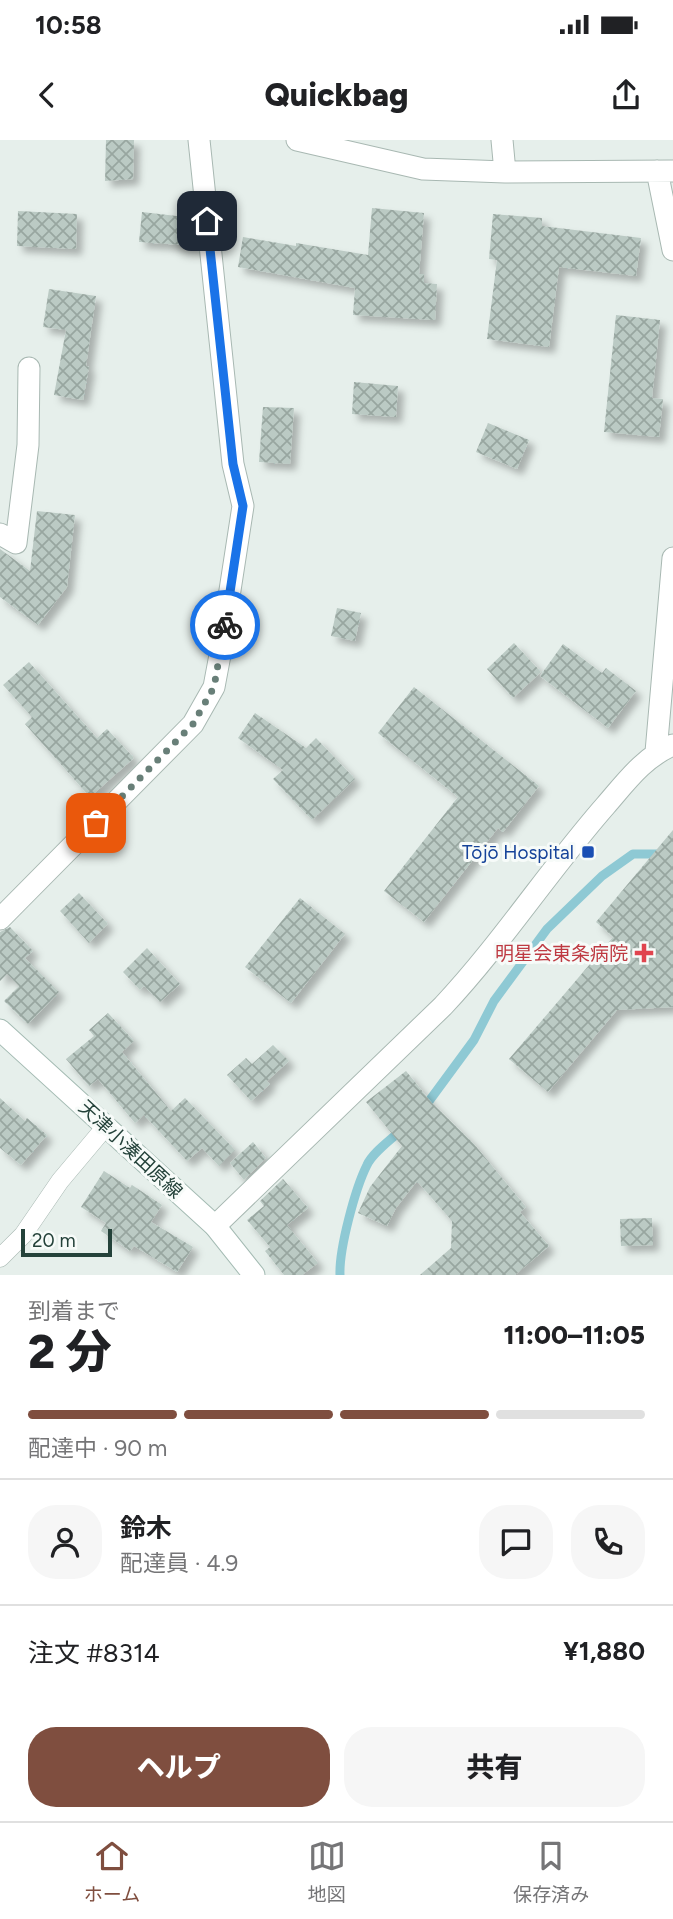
<!DOCTYPE html>
<html lang="ja">
<meta charset="utf-8">
<style>
:root{--surface:#fff;--page:#f6f6f6;--text:#202124;--muted:#757577;--line:#e0e0e0;--accent:#7f4e3f}
body{margin:0;font-family:Figtree,"Noto Sans JP",sans-serif;background:var(--page);color:var(--text);height:100vh;display:flex;flex-direction:column;font-size:26px;white-space:nowrap}
*{box-sizing:border-box;margin:0}
p{font-size:23px;color:var(--muted)}
.icon{flex:none;width:38px;height:38px;fill:none;stroke:currentColor;stroke-width:2;stroke-linecap:round;stroke-linejoin:round}
.map{position:relative;height:1135px;overflow:hidden}
.drawer{display:flex;flex-direction:column;background:var(--surface);flex:1}
.drawer>*{flex:none}
.scale{position:absolute;left:21px;bottom:18px;width:91px;box-sizing:border-box;padding-left:7px;border:4px solid #24423a;border-top:0;font-size:19px;line-height:24px;white-space:nowrap;color:#24423a;-webkit-text-stroke:5px #f7fbf9;paint-order:stroke}
.pin{position:absolute;display:grid;place-items:center;width:60px;height:60px;color:#fff;margin:-30px;border-radius:14px;box-shadow:0 4px 10px #0006}
.courier{position:absolute;display:grid;place-items:center;width:70px;height:70px;margin:-35px;border:5px solid #1a73e8;border-radius:50%;background:#fff;color:#222;box-shadow:0 2px 9px #0007}
.head em{font-style:normal;font-weight:800}
.head div{display:flex;flex-direction:column-reverse}
.head{display:flex;align-items:center;justify-content:space-between;height:119px;padding:0 28px}
h1{font-size:46px;font-weight:800;line-height:52px}
.bar{display:grid;grid-template-columns:repeat(4,1fr);gap:10px 7px;align-content:center;height:84px;padding:0 28px}
.bar i{height:9px;border-radius:5px;background:var(--line)}
.bar .on{background:var(--accent)}
.bar p{grid-column:span 4}
.line{display:flex;align-items:center;gap:18px;padding:0 28px;border-top:2px solid var(--line)}
.line div{flex:1}
.round{display:grid;place-items:center;flex:none;width:74px;height:74px;border-radius:28px;background:var(--page)}
.action{display:flex;gap:14px;margin-top:auto;padding:14px 28px}
.action a{flex:1;height:80px;border-radius:28px;background:var(--accent);color:#fff;font-size:28px;font-weight:800;line-height:80px;text-align:center}
.action a+a{background:var(--page);color:var(--text)}
.status{display:flex;justify-content:space-between;align-items:center;height:49px;padding:0 35px;background:var(--surface);direction:ltr}
.status svg{height:19px;fill:currentColor}
header{display:flex;justify-content:space-between;align-items:center;height:91px;padding:0 28px;background:var(--surface);font-size:32px;font-weight:800}
.tab-bar{display:flex;justify-content:space-around;align-items:center;height:98px;border-top:2px solid var(--line);background:var(--surface);font-size:19px;color:var(--muted)}
.tab-bar a{display:grid;justify-items:center;gap:4px}
.tab-bar .on{color:var(--accent)}
.map>svg:first-child{display:block}
.lines{fill:none;stroke-linecap:round;stroke-linejoin:round}
.stream{stroke:#8ec9d4;stroke-width:9}
.building{fill:url(#building-cross-hatch);filter:url(#shadow)}
.lane-casing{stroke:#a8b8b2;stroke-width:19}
.street-casing{stroke:#a8b8b2;stroke-width:23}
.secondary-casing{stroke:#a4bbb3;stroke-width:23}
.lane{stroke:#fff;stroke-width:18}
.street{stroke:#fff;stroke-width:21}
.secondary{stroke:#fff;stroke-width:21}
.done{stroke:#687f78;stroke-width:7;stroke-dasharray:0 12.6}
.route{stroke:#1a73e8;stroke-width:9}
.transit-dot{fill:#1a4fb4;stroke:#f7fbf9;stroke-width:2.5}
.health-dot{fill:#e0444e;stroke:#f7fbf9;stroke-width:2.5}
.labels{text-anchor:middle;stroke-width:6;stroke-linejoin:round;paint-order:stroke}
.transit-label{font-size:19px;fill:#164399;stroke:#f7fbf9;text-anchor:end}
.health-label{font-size:19px;fill:#be3a42;stroke:#f7fbf9;text-anchor:end}
.street-label{font-size:19px;fill:#24423a;stroke:#f7fbf9}
</style>
<div class="status"><b>10:58</b><svg viewBox="0 0 49 12"><path d="M0 12V9h3v3zM5 12V6h3v6zM10 12V3h3v9zM15 12V0h3v12zM26 1h20v11H26zM47 4h2v5h-2z"/></svg></div>
<header><svg class="icon" aria-label="back" viewBox="0 0 24 24"><path d="M15 5l-7 7 7 7"/></svg>Quickbag<svg class="icon" aria-label="share" viewBox="0 0 24 24"><path d="M12 15V3M7 8l5-5 5 5M5 13v7h14v-7"/></svg></header>
<div class="map">
<svg width="673" height="1135" viewBox="0 0 673 1135">
<defs>
<pattern id="building-cross-hatch" width="8" height="8" patternUnits="userSpaceOnUse" patternTransform="scale(1.75)"><rect width="8" height="8" fill="#bbcac4"/><path d="M0 0l8 8M0 8l8-8" fill="none" stroke="#98a6a0"/></pattern>
<filter id="shadow"><feDropShadow dx="6" dy="6" stdDeviation="3.5" flood-color="#0004"/></filter>
</defs>
<rect width="100%" height="100%" fill="#e6efeb"/>
<g class="lines">
<path class="stream" d="M424,968L474,900L494,861L547,789L602,736L633,714H664L673,716
M340,1135C339,1109 355,1049 367,1025C373,1012 391,1000 401,990"/>
</g>
<path class="building" d="M106,0H134L133,39L105,41Z
M372,68L424,73L419,134H424V143L437,144L435,180L353,175L355,148L238,127L243,97L296,106V103L368,115Z
M18,71L77,74L76,109L17,106Z
M142,72L194,78L197,106L139,102Z
M493,74L542,78V86L641,98L636,136L559,127L549,207L487,199L497,120L489,119Z
M49,149L96,156L86,226L89,227L83,260L54,255L66,190L43,187Z
M616,175L660,180L652,258L663,259L659,297L604,292Z
M354,242L398,246L396,277L352,274Z
M263,267L294,268L290,324L259,322Z
M488,283L529,300L517,329L476,312Z
M37,371L75,375L67,447L38,485L0,457V409L30,431Z
M337,468L361,473L355,501L331,496Z
M514,503L541,532L513,558L487,529Z
M563,504L602,533L606,528L636,551L608,588L540,536Z
M29,522L97,598L107,589L134,618L90,657L25,584L32,577L3,545Z
M414,547L539,646L503,692L498,688L424,782L384,751L458,657L378,593Z
M255,573L306,608L316,598L355,639L312,680L273,639L283,630L238,598Z
M673,690V867L617,870L548,952L509,919L613,797L596,782Z
M79,753L108,784L89,803L60,771Z
M300,758L345,794L291,863L245,827Z
M10,787L33,811L25,818L59,852L28,884L4,861L19,846L7,834L0,841V792Z
M147,808L180,844L160,862L144,846L140,850L123,832Z
M108,873L134,901L122,912L171,971L185,958L235,1010L219,1026L202,1008L187,1021L144,975L135,983L98,939L89,946L66,919L94,896L89,890Z
M273,905L289,921L267,941L270,944L251,961L227,935L246,918L252,924Z
M406,931L432,963L474,1004L526,1067L520,1072L549,1106L515,1135H420L451,1108L452,1081L417,1041L396,1068L387,1086L358,1073L370,1047L402,1006L366,962Z
M0,958L25,981L27,978L47,995L21,1025L0,1008Z
M253,1002L266,1018L244,1040L230,1023Z
M104,1031L130,1048L132,1045L162,1065L151,1082L193,1107L177,1132L134,1106L130,1111L101,1091L106,1083L81,1067Z
M283,1039L308,1068L287,1085L318,1123L302,1135H284L265,1111L270,1107L247,1080L264,1066L260,1061Z
M652,1078L653,1105L621,1106L620,1079Z"/>
<g class="lines">
<g class="lane-casing">
<path id="lane" d="M0,1118L23,1095L60,1041L107,985"/>
</g>
<g class="street-casing">
<path id="street" d="M297,0L423,29L505,32L673,31
M502,0L505,32
M657,31L673,110
M0,394L16,403L28,305L29,228
M656,612L673,418
M0,779L193,584L214,547L220,515L243,366L233,324L199,0
M215,1086L443,866C502,803 549,730 606,665C626,642 644,617 673,605"/>
</g>
<g class="secondary-casing">
<path id="secondary" d="M0,890L215,1086L254,1135"/>
</g>
<use href="#lane" class="lane"/>
<use href="#street" class="street"/>
<use href="#secondary" class="secondary"/>
</g>
<g class="lines">
<path class="done" d="M96,683L193,584L214,547L225,485"/>
<path class="route" d="M207,81L233,324L243,366L225,485"/>
</g>
<rect class="transit-dot" x="581" y="705" width="14" height="14" rx="3.5"/>
<path class="health-dot" d="M640.5 802.5h7v7h7v7h-7v7h-7v-7h-7v-7h7z"/>
<g class="labels">
<g class="transit-label">
<text x="574" y="719">Tōjō Hospital</text>
</g>
<g class="health-label">
<text x="628" y="820">明星会東条病院</text>
</g>
<g class="street-label">
<text transform="translate(131 1009) rotate(43)" y="7">天津小湊田原線</text>
</g>
</g>
</svg>
<div class="scale">20 m</div>
<div class="pin" style="left:96px;top:683px;background:#ea580c"><svg class="icon" aria-label="bag" viewBox="0 0 24 24"><path d="M5 8h14l-1 12H6zM9 8a3 3 0 0 1 6 0"/></svg></div>
<div class="pin" style="left:207px;top:81px;background:#1f2937"><svg class="icon" aria-label="home" viewBox="0 0 24 24"><path d="M3 11l9-7 9 7M6 9v11h12V9"/></svg></div>
<div class="courier" style="left:225px;top:485px"><svg class="icon" aria-label="bike" viewBox="0 0 24 24"><circle cx="6" cy="16" r="4"/><circle cx="18" cy="16" r="4"/><path d="M6 16l4-8h5l3 8M10 8l3 8H6M13 5h3"/></svg></div>
</div>
<section class="drawer">
<div class="head"><div><h1>2 分</h1><p>到着まで</p></div><em>11:00–11:05</em></div>
<div class="bar"><i class="on"></i><i class="on"></i><i class="on"></i><i></i><p>配達中 · 90 m</p></div>
<div class="line" style="height:126px"><a class="round"><svg class="icon" aria-label="person" viewBox="0 0 24 24"><circle cx="12" cy="8" r="4"/><path d="M4 21q1-7 8-7t8 7"/></svg></a><div><b>鈴木</b><p>配達員 · 4.9</p></div><a class="round"><svg class="icon" aria-label="chat" viewBox="0 0 24 24"><path d="M4 5h16v11H9l-5 4z"/></svg></a><a class="round"><svg class="icon" aria-label="phone" viewBox="0 0 24 24"><path d="M5 4h4l2 5-3 2q2 4 5 5l2-3 5 2v4C11 20 4 13 5 4z"/></svg></a></div>
<div class="line" style="height:91px"><div>注文 #8314</div><b>¥1,880</b></div>
<div class="action"><a>ヘルプ</a><a>共有</a></div>
</section>
<nav class="tab-bar">
<a class="on"><svg class="icon" aria-label="home" viewBox="0 0 24 24"><path d="M3 11l9-7 9 7M6 9v11h12V9"/></svg>ホーム</a>
<a><svg class="icon" aria-label="map" viewBox="0 0 24 24"><path d="M3 6l6-2 6 2 6-2v14l-6 2-6-2-6 2zM9 4v14M15 6v14"/></svg>地図</a>
<a><svg class="icon" aria-label="saved" viewBox="0 0 24 24"><path d="M7 4h10v16l-5-4-5 4z"/></svg>保存済み</a>
</nav>
